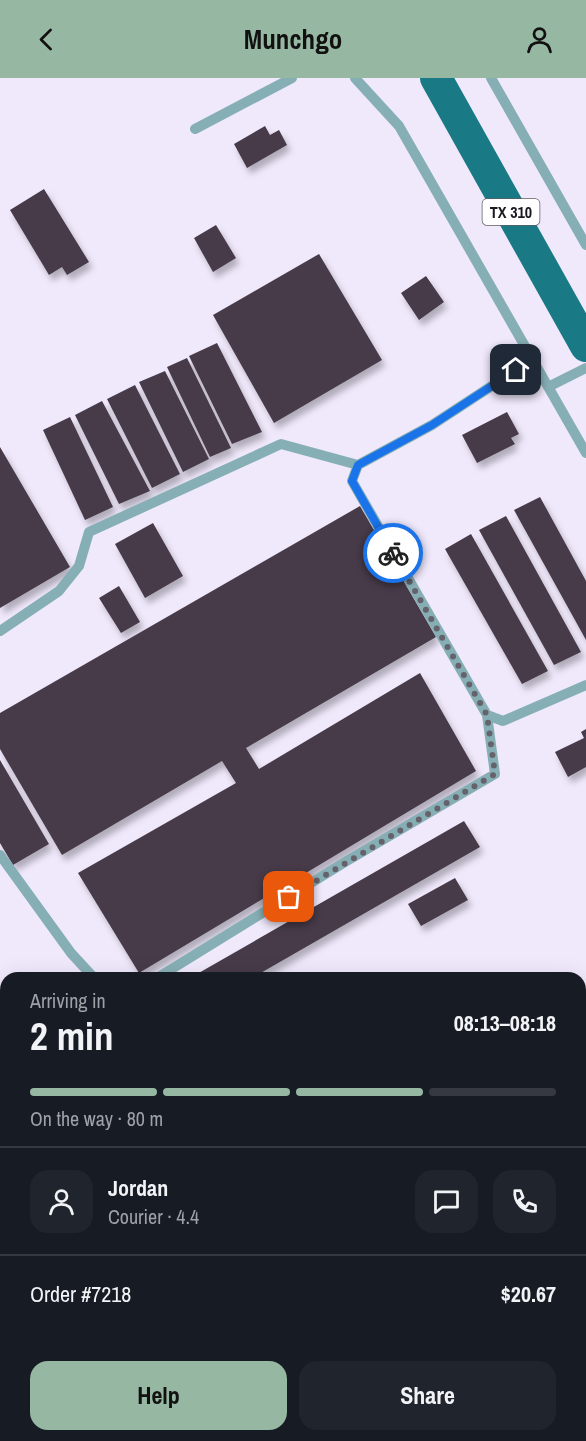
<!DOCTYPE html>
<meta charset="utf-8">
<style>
:root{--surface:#171b24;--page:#20242c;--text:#f1f3f6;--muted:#9ea1a6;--line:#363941;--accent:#96b7a2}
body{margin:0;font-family:"Archivo Narrow",sans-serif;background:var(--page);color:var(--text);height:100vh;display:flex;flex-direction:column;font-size:22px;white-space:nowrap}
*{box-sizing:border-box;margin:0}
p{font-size:20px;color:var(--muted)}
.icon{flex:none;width:33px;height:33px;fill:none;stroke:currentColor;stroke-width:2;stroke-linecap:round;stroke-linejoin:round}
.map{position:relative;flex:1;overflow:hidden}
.drawer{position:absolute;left:0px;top:894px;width:586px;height:470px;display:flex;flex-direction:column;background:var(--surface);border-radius:18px 18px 0 0;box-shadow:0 6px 24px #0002}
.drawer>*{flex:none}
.pin{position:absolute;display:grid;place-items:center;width:51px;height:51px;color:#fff;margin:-26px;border-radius:12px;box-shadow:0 3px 9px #0006}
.courier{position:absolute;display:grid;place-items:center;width:60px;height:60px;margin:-30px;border:4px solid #1a73e8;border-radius:50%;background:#fff;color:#222;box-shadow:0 2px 8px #0007}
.head em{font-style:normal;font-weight:700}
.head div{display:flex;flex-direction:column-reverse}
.head{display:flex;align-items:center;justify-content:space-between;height:102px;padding:0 30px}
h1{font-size:39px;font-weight:700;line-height:45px}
.bar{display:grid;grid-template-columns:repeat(4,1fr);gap:9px 6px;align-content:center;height:72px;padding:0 30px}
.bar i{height:8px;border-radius:4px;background:var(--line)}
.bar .selected{background:var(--accent)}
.bar p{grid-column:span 4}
.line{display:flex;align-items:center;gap:15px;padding:0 30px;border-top:2px solid var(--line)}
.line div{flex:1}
.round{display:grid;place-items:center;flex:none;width:63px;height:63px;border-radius:18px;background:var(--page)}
.button{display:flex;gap:12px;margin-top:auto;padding:12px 30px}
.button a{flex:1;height:69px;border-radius:18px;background:var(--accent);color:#111;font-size:24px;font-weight:700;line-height:69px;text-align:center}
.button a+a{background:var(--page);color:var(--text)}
header{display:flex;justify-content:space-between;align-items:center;height:78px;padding:0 30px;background:var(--accent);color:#111;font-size:27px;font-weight:700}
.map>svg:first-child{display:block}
.building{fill:#473b48;filter:url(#shadow)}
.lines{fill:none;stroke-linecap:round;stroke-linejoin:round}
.service{stroke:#86afb5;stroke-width:10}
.minor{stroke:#86afb5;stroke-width:20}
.primary{stroke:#197a85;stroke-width:32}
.done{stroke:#66626c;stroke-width:6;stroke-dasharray:0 10.8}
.route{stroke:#1a73e8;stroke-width:8}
.labels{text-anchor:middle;stroke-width:6;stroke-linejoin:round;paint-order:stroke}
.shield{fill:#fff;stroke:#5f5e62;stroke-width:1.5}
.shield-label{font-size:16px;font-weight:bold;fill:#1b191f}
</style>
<header><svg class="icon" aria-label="back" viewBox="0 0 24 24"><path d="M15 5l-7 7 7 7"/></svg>Munchgo<svg class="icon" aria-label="person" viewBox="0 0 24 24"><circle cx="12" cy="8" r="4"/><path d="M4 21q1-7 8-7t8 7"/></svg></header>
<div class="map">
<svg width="586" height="1363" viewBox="0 0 586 1363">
<defs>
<filter id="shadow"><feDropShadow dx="3.5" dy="6" stdDeviation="3" flood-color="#0004"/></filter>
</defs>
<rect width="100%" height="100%" fill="#f0e9fc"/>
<path class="building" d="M265,48L270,57L279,52L287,67L247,90L234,66Z
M44,111L89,184L67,197L62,189L49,197L10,132Z
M216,147L236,180L213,194L194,160Z
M319,176L382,282L274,345L213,237Z
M426,198L444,224L419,242L401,215Z
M217,265L262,354L232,366L189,278Z
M187,280L231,370L210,379L167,289Z
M165,293L209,381L183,394L139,304Z
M135,307L180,396L152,410L107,321Z
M102,323L150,413L119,426L75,337Z
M507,334L519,356L511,360L515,366L477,385L462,357Z
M70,339L113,429L85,442L43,352Z
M0,369L70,489L0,530Z
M540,419L586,503V562L514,432Z
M360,428L436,559L246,670L259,691L420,595L476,693L139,895L78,795L236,705L222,683L62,777L0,671V635Z
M506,438L581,574L554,587L479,452Z
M153,445L183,498L145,520L115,466Z
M471,456L548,593L522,606L445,471Z
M119,508L140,544L121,555L99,520Z
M586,651V689L568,699L555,674L584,660L581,654Z
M0,682L49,766L13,787L0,765Z
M464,743L480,769L252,900H190Z
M455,800L468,822L421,848L408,826Z"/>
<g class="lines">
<path class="service" d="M355,0L399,48L586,375
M491,0L586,167
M195,51L292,0
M533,281L432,347L358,387L352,403L487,637L503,643L586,607
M548,309L586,290
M0,553L59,513L79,488L89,454L281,366L358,387
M0,777L71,875L94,900
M157,900L345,784L495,696L487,637"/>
<path class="minor" d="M580,1070L586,1067"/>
<path class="primary" d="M436,0L586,268"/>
</g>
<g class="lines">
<path class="done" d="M289,819L495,696L487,637L393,475"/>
<path class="route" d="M393,475L352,403L358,387L432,347L516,292"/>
</g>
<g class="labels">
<rect class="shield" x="482.5" y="121" width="57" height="26" rx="4.5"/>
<g class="shield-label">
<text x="511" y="140">TX 310</text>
</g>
</g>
</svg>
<div class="pin" style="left:289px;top:819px;background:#ea580c"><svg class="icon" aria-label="bag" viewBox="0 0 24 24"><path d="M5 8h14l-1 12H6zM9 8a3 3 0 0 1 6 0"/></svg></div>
<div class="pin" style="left:516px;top:292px;background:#1f2937"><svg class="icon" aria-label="home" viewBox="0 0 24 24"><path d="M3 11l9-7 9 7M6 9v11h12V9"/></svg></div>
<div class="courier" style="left:393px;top:475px"><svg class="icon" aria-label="bike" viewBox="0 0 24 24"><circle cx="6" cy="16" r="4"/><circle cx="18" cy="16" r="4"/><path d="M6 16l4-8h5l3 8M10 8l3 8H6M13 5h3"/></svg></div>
<section class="drawer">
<div class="head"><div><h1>2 min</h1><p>Arriving in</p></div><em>08:13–08:18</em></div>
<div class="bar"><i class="selected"></i><i class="selected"></i><i class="selected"></i><i></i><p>On the way · 80 m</p></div>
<div class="line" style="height:108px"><a class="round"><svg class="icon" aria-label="person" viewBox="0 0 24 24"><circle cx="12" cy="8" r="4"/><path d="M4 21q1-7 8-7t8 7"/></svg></a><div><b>Jordan</b><p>Courier · 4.4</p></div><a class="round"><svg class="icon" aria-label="chat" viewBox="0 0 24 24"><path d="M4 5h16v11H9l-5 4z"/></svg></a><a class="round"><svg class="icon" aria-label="phone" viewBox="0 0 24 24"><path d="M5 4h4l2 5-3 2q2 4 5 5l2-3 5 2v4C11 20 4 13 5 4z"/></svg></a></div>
<div class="line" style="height:78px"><div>Order #7218</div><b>$20.67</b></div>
<div class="button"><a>Help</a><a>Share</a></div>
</section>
</div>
